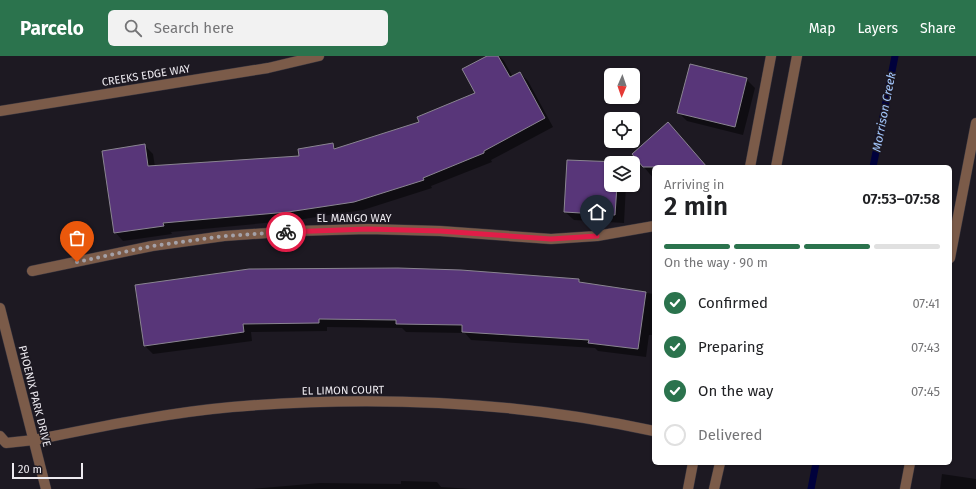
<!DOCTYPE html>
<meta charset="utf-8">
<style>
:root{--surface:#fff;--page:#f2f2f2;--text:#202124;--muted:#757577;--line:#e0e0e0;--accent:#2b734d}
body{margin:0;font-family:"Fira Sans",sans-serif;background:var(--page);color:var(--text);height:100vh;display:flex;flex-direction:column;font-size:15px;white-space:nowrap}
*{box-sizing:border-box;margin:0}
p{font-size:13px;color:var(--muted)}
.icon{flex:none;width:22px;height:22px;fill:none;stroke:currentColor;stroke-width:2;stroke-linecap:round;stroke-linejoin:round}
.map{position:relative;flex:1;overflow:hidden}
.drawer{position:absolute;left:652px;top:109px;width:300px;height:300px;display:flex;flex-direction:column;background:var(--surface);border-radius:6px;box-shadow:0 1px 3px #0004}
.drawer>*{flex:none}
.needle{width:26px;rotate:182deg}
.buttons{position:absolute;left:604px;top:12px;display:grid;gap:8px}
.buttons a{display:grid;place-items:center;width:36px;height:36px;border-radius:6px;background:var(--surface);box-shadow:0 1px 3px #0004;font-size:20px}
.scale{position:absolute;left:12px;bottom:10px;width:71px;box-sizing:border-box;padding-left:4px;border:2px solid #edeaf0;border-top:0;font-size:11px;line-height:14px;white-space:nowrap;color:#edeaf0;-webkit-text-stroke:3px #1d1922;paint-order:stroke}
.pin{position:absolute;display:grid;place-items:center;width:34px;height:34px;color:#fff;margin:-41px -17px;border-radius:50% 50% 50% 0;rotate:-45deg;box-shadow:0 0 4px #0007}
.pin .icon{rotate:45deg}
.courier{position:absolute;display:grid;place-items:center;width:40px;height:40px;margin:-20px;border:3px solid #e11d48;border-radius:50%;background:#fff;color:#222;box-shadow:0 1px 5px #0007}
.headline em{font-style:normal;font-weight:600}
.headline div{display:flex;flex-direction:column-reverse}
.headline{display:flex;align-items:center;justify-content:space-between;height:68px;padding:0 12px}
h1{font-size:26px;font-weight:600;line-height:30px}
.bar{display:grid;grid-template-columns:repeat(4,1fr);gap:6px 4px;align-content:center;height:48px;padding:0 12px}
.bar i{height:5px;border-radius:3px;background:var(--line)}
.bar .active{background:var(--accent)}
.bar p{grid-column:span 4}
ol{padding:0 12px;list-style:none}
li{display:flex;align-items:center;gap:12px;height:44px}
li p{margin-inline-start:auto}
li .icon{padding:4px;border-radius:50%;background:var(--accent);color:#fff;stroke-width:4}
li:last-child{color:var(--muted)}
li i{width:22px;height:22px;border:2px solid var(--line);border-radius:50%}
header{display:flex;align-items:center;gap:24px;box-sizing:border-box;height:56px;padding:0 20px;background:var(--accent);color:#fff}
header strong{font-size:19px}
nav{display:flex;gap:22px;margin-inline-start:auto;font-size:14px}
.search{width:280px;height:36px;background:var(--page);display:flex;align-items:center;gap:10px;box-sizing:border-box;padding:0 14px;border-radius:6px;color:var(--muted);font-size:15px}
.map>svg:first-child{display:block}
.shadow{fill:#0007}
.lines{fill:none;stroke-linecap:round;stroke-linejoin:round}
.stream{stroke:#00013c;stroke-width:7}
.building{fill:#583679;stroke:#8a8591}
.service-casing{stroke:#3a363f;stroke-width:11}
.minor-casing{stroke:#3a363f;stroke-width:11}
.service{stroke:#7b5b49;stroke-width:10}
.minor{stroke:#7b5b49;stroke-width:10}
.done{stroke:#a4a1a8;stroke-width:4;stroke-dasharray:0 7.2}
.route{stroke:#e11d48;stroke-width:5}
.labels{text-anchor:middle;stroke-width:3;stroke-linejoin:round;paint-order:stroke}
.street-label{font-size:11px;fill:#edeaf0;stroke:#1d1922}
.water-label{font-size:12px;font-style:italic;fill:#a2c5fb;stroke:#1d1922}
</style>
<header>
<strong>Parcelo</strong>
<div class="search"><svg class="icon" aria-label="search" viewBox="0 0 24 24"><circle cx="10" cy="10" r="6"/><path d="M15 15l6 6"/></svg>Search here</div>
<nav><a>Map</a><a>Layers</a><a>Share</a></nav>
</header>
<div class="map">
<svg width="976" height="433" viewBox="0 0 976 433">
<rect width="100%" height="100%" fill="#1d1922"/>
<path class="shadow" d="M489,0H499L504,5L513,21L520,17L528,25L553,71L491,104L492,106L431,130L432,132L363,154L297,164L171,176L172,178L123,185L115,176L144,89L153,98L155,111L300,101L333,89L337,93L420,66L476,38Z
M746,23L755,32L743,79L687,65L678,56Z
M633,98L706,111H654V123Z
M568,105L617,107H611V129H626L624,167L574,164L565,156Z
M578,224L583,228L654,238V279H649L646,301L598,295L595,292L471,284L465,277L406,276L402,272L327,271V275L251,276L252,285L153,298L144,289L136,230Z
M942,418L976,423V433H940Z
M401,425L437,426L441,431L472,433H252L320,427L401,428Z"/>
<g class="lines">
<path class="stream" d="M873,111L895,0
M811,433L816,407"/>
</g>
<path class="building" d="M487,0H498L510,21L520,16L545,62L484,95V97L423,122L424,124L354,146L288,156L163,167L164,170L114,177L102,95L145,88L148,110L299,100L298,93L333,87L334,93L419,66L417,61L475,37L462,13Z
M690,8L747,22L735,71L677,57Z
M668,66L707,111H643L632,98Z
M567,104L619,106L611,107V129H617L615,159L564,156Z
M398,212L461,214L579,223V226L646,236L638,293L588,287L589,284L462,276V269L396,268V264L319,263V267L243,268L244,276L144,290L135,229L249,213Z"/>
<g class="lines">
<g class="service-casing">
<path id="service" d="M750,111L771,0
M776,111L797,0
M950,202L976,67
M0,380L6,387L34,384
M688,433L693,407
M714,433L720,407
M905,433L910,407"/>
</g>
<g class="minor-casing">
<path id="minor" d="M0,55L268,12L319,0
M32,215L152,190L224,180L296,175L368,173L440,175L551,183L597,180L654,170
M0,252L46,433
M34,384C99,371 165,357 232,351C373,339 515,345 654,375"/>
</g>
<use href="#service" class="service"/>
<use href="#minor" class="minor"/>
</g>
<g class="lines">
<path class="done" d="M77,206L152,190L224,180L286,176"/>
<path class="route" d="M286,176L368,173L440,175L551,183L597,180"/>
</g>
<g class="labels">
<g class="street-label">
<text transform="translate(146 19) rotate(-9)" y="4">CREEKS EDGE WAY</text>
<text x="354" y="166">EL MANGO WAY</text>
<text transform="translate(343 334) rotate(-1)" y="4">EL LIMON COURT</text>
<text transform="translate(35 340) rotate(76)" y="4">PHOENIX PARK DRIVE</text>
</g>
<g class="water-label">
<text transform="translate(884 56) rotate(-79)" y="4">Morrison Creek</text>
</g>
</g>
</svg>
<div class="buttons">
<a><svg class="needle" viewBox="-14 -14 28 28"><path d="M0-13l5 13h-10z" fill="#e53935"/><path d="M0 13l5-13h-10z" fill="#757577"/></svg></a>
<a><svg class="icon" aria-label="locate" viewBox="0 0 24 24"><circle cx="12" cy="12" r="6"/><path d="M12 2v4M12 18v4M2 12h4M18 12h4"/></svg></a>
<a><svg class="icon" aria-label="layers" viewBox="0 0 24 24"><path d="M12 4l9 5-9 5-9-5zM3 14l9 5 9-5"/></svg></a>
</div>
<div class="scale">20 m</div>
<div class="pin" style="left:77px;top:206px;background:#ea580c"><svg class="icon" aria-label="bag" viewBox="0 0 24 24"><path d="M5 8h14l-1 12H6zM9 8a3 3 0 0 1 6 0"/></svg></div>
<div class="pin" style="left:597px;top:180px;background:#1f2937"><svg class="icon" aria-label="home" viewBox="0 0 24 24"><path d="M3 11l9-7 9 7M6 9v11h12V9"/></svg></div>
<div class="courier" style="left:286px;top:176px"><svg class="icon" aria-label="bike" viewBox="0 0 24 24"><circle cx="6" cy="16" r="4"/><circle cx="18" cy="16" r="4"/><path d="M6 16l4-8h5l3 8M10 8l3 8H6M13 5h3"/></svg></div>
<section class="drawer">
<div class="headline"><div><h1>2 min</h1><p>Arriving in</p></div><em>07:53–07:58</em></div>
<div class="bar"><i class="active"></i><i class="active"></i><i class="active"></i><i></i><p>On the way · 90 m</p></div>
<ol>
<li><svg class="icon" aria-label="check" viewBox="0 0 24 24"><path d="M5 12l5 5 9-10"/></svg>Confirmed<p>07:41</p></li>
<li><svg class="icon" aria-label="check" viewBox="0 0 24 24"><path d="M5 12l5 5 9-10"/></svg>Preparing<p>07:43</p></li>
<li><svg class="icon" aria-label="check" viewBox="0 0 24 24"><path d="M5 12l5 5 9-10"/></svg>On the way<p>07:45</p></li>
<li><i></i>Delivered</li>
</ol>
</section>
</div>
